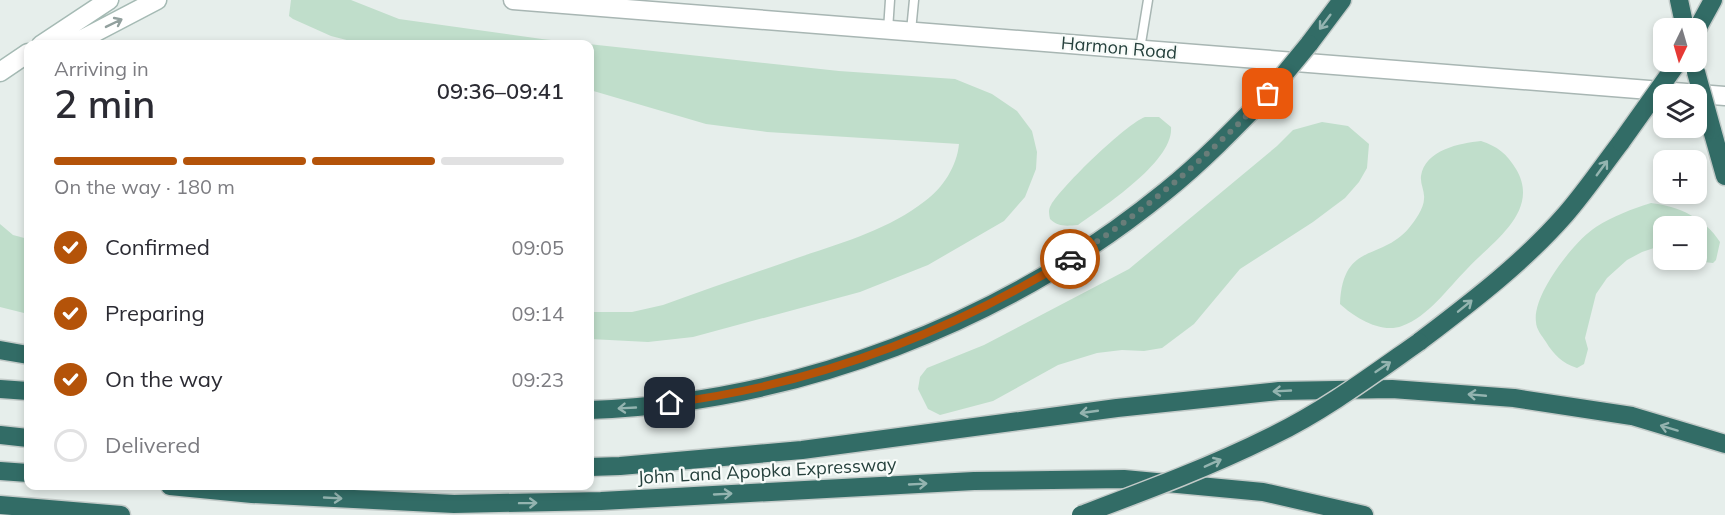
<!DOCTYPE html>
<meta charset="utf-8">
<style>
:root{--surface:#fff;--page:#f7f7f7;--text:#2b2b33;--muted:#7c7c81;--line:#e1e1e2;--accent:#b45309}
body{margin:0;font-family:Mulish,sans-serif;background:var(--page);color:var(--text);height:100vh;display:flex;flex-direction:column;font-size:22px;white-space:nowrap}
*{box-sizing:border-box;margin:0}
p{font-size:20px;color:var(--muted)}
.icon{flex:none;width:33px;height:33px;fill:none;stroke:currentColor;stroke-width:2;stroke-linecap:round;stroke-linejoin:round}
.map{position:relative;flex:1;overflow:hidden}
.details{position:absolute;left:24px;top:40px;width:570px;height:450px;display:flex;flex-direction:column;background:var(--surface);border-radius:12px;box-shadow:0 3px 9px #0003}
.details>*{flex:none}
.needle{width:39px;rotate:185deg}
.controls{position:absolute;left:1653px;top:18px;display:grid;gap:12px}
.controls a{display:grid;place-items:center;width:54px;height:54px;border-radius:12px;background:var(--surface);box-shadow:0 3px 9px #0003;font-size:30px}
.pin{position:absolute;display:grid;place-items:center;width:51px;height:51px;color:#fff;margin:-26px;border-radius:12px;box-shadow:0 3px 9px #0006}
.courier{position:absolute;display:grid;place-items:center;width:60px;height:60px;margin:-30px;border:4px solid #b45309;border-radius:50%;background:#fff;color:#222;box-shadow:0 2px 8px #0007}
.head em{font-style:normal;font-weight:600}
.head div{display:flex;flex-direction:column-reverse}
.head{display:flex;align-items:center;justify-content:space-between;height:102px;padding:0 30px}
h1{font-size:39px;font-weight:600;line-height:45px}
.bar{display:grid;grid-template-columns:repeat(4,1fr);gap:9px 6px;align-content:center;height:72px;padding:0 30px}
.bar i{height:8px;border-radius:4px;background:var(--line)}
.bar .current{background:var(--accent)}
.bar p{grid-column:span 4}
ol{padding:0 30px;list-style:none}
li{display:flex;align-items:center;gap:18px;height:66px}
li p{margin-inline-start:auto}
li .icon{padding:6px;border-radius:50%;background:var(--accent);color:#fff;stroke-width:4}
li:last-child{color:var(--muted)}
li i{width:33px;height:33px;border:3px solid var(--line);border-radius:50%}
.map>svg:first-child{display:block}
.green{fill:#c0decb}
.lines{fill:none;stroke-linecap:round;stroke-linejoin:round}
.service-casing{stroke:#a8b6b3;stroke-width:11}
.tertiary-casing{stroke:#a8b6b3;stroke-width:21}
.secondary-casing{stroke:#a5bab4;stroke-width:21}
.motorway-casing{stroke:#c2cac8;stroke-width:21}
.service{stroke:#fff;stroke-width:8}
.tertiary{stroke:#fff;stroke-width:18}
.secondary{stroke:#fff;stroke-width:18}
.motorway{stroke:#326c66;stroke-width:18}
.motorway-bridge-casing{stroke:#c2cac8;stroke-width:21;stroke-linecap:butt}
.motorway-bridge{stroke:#326c66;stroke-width:18}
.oneway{stroke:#94b4b0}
.oneway2{stroke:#92a09e}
.done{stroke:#697d79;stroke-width:6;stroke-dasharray:0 10.8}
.route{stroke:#b45309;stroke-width:8}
.labels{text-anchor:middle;stroke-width:4.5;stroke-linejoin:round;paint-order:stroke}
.street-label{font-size:18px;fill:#25403c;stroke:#f7fbf9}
</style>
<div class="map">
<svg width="1725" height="515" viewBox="0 0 1725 515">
<rect width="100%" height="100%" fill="#e6eeeb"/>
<path class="green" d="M291,0H351L399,19L542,39L839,71L955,79L992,94L1017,111L1032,131L1037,152L1036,169L1025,197L1004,221L928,265L860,292L693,337L648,342L590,339V312H632L663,305C707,289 752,274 797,258C841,243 888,230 925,201C943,188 957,166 959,144L767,132L706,124L590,90V45H366L331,36L293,19L289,16Z
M1145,117H1159L1171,127C1174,161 1104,206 1078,225C1066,226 1058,227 1050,219C1049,214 1048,210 1051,205C1062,186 1126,124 1145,117Z
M1322,122L1348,126L1369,144L1367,168L1359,182L1345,198L1313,222L1240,269L1194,324L1162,348L1144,351L1122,350L1097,353L1058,365L993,401L940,415L928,409L918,389L920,377L927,368L984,345L1129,269L1277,146L1293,130Z
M1481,141C1497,146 1507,154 1516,169C1541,211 1493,241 1467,269C1448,288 1428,317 1402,326C1381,334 1354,317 1340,304C1343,241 1380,262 1409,228C1415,221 1424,208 1424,199C1425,191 1420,184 1421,176C1425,150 1460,143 1481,141Z
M1651,203C1678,206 1705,218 1720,242L1716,260L1713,263L1704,262L1697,256L1696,226H1664L1663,245L1642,252L1627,260L1607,278L1596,294L1585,338L1588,349L1584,364L1577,368C1562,363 1554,355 1546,342C1542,336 1536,329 1536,322C1532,295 1574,241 1596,227C1613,216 1632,209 1651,203Z
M0,224L13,235L28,239V314L0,307Z"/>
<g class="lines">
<g class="service-casing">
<path id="service" d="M888,30L890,0
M911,31L914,0
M1140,49L1148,0"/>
</g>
<g class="tertiary-casing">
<path id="tertiary" d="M513,0L1725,96"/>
</g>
<g class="secondary-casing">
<path id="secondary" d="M41,45L109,0
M71,45L157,0
M0,72L28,53"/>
</g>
<g class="motorway-casing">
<path id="motorway" d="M1679,0L1685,28
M1696,31L1713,0
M1309,44L1342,0
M1712,130L1725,176
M1419,342C1470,303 1522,264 1565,215C1585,192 1602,167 1621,142
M0,350L28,355
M0,389L28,391
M590,410C798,402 1004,323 1166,191C1203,161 1235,128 1268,94
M0,435L28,438
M590,467L620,466L802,450L1117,408L1279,391L1392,389L1514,398L1632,416L1725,444
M0,471L28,473
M170,486L252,494L454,504L601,501L974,481L1124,479L1263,492L1364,515
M0,505L121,515"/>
</g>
<use href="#service" class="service"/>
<use href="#tertiary" class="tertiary"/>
<use href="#secondary" class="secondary"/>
<use href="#motorway" class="motorway"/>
<g class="motorway-bridge-casing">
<path id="motorway-bridge" d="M1696,72L1712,130
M1268,94L1309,44
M1621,142L1678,62
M1081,515C1145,491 1210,467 1272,436C1324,411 1372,375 1419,342"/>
</g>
<use href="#motorway-bridge" class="motorway-bridge"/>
</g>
<defs><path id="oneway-shaft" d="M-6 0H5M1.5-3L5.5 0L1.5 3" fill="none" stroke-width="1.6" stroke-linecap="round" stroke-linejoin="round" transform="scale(1.5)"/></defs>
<g class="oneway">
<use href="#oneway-shaft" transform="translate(1325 22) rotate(127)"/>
<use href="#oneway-shaft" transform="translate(1602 168) rotate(-54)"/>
<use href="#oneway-shaft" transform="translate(1465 306) rotate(-39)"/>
<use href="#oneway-shaft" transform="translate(1383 367) rotate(-34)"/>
<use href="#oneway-shaft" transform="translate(1282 391) rotate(177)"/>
<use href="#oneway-shaft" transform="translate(1477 395) rotate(-175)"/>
<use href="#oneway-shaft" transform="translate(627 408) rotate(177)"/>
<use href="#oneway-shaft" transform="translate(1089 412) rotate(172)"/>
<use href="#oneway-shaft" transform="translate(1669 428) rotate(-163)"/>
<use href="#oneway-shaft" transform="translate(1213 463) rotate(-24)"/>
<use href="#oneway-shaft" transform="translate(918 484) rotate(-3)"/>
<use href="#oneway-shaft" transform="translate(723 494) rotate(-3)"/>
<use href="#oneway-shaft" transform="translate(333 498) rotate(3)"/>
<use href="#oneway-shaft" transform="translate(528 503) rotate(-1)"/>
</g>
<use class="oneway2" href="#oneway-shaft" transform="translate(114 23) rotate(-26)"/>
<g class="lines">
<path class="done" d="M1070,259C1144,213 1207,157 1268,94"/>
<path class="route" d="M670,403C813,385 947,334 1070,259"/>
</g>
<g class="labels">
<g class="street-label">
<text transform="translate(1119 48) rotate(5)" y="6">Harmon Road</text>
<text transform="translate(767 471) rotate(-3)" y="6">John Land Apopka Expressway</text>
</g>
</g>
</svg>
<div class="controls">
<a><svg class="needle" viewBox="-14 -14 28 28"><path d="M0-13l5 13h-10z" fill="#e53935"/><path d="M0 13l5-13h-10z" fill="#7c7c81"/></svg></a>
<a><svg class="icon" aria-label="layers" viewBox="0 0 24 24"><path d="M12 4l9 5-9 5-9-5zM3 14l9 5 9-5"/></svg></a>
<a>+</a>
<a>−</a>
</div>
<div class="pin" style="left:1268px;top:94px;background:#ea580c"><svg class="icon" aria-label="bag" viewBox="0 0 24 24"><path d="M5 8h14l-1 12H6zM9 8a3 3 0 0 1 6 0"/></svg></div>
<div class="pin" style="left:670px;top:403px;background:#1f2937"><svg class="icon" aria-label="home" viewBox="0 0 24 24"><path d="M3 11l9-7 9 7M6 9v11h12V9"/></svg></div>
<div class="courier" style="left:1070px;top:259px"><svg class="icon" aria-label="car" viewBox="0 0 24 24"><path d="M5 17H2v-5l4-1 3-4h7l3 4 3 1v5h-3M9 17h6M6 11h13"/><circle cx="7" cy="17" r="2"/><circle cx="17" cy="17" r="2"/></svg></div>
<section class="details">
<div class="head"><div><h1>2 min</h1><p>Arriving in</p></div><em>09:36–09:41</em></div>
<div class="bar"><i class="current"></i><i class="current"></i><i class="current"></i><i></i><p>On the way · 180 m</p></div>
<ol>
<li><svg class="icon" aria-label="check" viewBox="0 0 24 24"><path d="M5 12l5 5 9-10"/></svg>Confirmed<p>09:05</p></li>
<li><svg class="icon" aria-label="check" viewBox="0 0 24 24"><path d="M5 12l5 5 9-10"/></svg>Preparing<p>09:14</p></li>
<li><svg class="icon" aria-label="check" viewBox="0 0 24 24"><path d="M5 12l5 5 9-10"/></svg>On the way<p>09:23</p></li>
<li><i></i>Delivered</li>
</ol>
</section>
</div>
